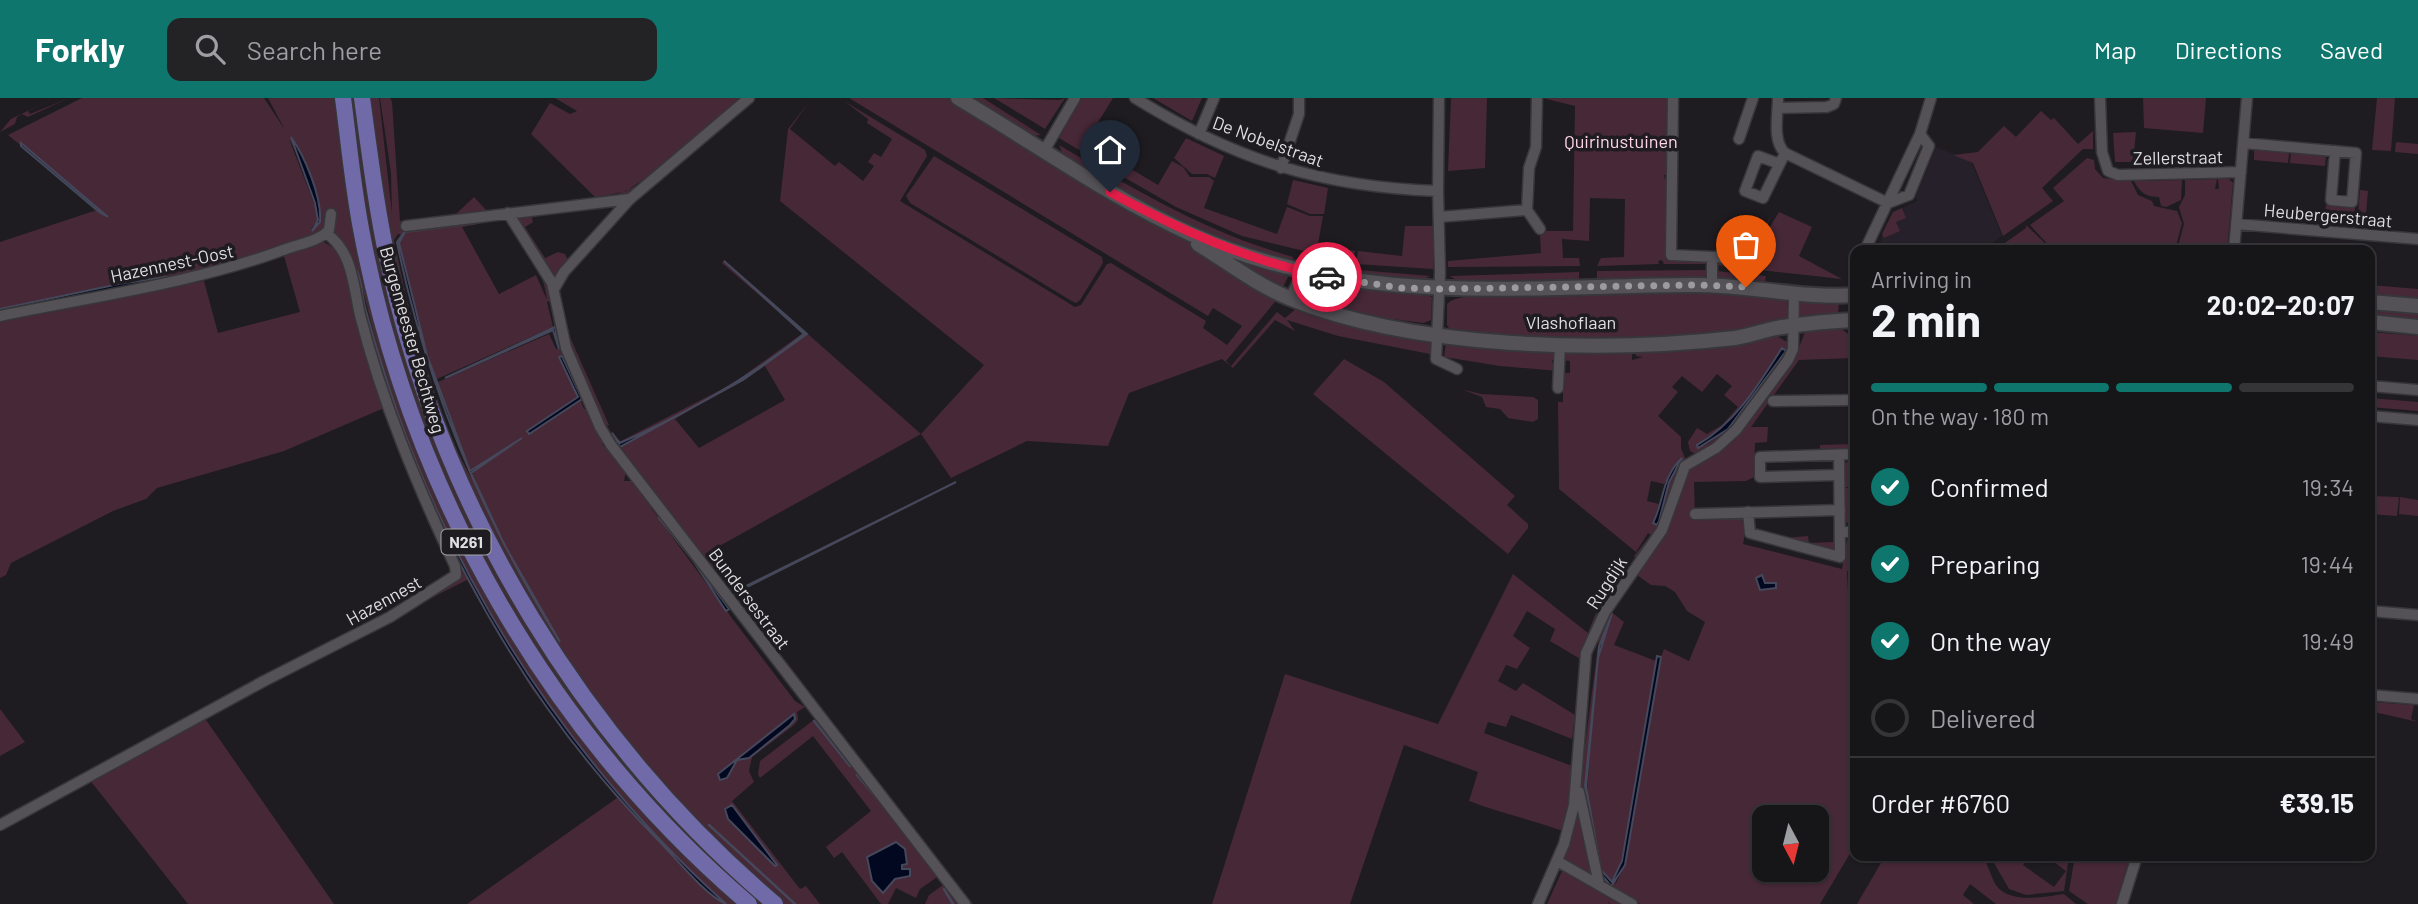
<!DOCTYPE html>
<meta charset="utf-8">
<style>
:root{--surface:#161518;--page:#232225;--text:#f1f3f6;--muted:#9e9fa2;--line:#353437;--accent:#0f766e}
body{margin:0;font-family:Barlow,sans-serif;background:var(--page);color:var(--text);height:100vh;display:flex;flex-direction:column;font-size:26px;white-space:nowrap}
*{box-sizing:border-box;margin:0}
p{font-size:23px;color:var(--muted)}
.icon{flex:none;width:38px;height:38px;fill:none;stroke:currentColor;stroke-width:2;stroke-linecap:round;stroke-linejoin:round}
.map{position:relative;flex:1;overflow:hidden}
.side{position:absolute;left:1850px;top:147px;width:525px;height:616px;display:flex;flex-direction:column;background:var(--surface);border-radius:14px;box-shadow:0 2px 5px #0004,0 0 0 2px var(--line)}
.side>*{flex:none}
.needle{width:46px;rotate:173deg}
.fabs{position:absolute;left:1752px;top:707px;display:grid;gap:14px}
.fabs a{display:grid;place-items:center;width:77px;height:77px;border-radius:14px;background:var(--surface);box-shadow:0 2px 5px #0004,0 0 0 2px var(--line);font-size:35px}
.pin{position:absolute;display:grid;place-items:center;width:60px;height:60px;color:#fff;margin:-72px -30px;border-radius:50% 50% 50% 0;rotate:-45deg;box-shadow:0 0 7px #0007}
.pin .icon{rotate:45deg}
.courier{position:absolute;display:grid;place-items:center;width:70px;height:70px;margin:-35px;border:5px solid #e11d48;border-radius:50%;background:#fff;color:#222;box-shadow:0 2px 9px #0007}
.head em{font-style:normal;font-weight:700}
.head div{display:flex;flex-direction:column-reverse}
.head{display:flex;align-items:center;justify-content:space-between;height:119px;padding:0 21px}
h1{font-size:46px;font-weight:700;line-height:52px}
.bar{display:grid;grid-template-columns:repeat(4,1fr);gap:10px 7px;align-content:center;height:84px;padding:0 21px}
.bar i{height:9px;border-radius:5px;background:var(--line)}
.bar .active{background:var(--accent)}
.bar p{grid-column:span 4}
.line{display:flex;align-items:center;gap:18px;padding:0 21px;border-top:2px solid var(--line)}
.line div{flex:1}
ol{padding:0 21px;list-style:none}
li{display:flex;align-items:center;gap:21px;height:77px}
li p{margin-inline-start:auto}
li .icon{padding:7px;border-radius:50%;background:var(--accent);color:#fff;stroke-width:4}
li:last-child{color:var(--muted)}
li i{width:38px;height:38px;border:4px solid var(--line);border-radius:50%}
header{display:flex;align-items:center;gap:42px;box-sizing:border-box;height:98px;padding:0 35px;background:var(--accent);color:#fff}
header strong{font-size:33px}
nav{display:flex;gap:38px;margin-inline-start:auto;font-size:24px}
.search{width:490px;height:63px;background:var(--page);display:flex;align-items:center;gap:18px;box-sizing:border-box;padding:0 24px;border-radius:14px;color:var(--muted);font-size:26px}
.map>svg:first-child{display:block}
.built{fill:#25202a}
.green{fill:#472837;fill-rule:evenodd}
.water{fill:#020820;stroke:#44485a;stroke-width:2}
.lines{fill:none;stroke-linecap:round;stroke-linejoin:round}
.stream{stroke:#44485a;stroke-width:2.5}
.street-casing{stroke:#373639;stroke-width:13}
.secondary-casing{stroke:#373639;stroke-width:18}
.primary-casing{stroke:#373639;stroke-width:19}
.street{stroke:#545157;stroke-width:10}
.secondary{stroke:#545157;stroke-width:14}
.primary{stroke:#716aa9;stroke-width:16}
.done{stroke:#9b9a9d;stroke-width:7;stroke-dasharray:0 12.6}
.route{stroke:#e11d48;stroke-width:9}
.labels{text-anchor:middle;stroke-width:7;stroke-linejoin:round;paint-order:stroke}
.shield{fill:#1e1c20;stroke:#a5a4a7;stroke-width:2}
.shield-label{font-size:16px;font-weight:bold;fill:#dfdee1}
.street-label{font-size:18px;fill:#dfdee1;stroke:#1e1c20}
.park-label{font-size:18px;fill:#fed6e8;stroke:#1e1c20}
</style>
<header>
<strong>Forkly</strong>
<div class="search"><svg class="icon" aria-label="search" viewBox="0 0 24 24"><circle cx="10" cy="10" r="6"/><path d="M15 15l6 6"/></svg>Search here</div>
<nav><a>Map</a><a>Directions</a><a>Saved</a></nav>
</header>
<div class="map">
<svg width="2418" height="806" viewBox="0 0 2418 806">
<rect width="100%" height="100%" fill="#1e1c20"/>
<path class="built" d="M1936,49L1971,63L2002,138L1982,152H1881L1882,136L1893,114L1917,103L1916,99Z"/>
<path class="green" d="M54,0L28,13L30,16L69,0L28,19L22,16L17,19L15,26L0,34L11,21Z
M82,0H264L285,32L268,0H339L363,155L462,454L540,578L740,806H726C573,668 459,492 391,297C377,255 369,211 356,169C356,201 372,240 382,272C443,479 568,659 724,806H467L617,700L532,591L467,482L409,511L459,480L461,473L430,406L391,307L284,353L157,390L146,401L113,413L11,465L6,477L0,480V221L204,183L218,235L300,214L284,158L322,143L334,150L350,171L334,132L335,118L315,138L183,179L179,176L0,211V144L97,112L108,119L8,37ZM289,41C305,70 320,95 317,129L311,131L317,123V113Z
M348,0H356L441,356L483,448L545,555L606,640L639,681L765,806H756C721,772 683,739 650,702C538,580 438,404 395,244C374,163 361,82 348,0Z
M370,0H379L392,116L391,75L380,0H390L392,4L400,123L456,116L474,99L488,114L502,112L522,140L520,144L505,121L462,129L499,196L536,177L547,202C545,185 537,158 521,149L526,146L547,182L585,298L581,304L584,311H591L604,341L602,346L626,373L624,383H634L652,403L651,410L657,418L665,419L731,508L727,513L731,519L795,603L805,609L797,614L798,622L794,627L752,659L749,673L754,684L732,703L800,791L806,788L820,806H780L693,725L569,573L455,365L393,169ZM398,136L402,137L399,145C416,223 439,299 470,373L522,341L472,374L482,397C434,323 412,228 394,142ZM550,203L558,251H556L549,236L438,284L437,281L553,229L547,204ZM562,258L579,301L528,336L527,333L578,298L559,259ZM661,419L727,508L726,512L659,421Z
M555,0H739L726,14L746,0L670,67L666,65L662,74L629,96L608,102L542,108L540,105L545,107C595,99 620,105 661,70L626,93L596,100L531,36L550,5L570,16L577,13Z
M849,0H948L1279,199L1226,263L1231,268L1277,214L1285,220L1297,210L1432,242L1435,257L1338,238L1287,222L1295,233L1275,222L1233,270L1222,261L1129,295L1108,348L1027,343L951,380L921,336L705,456L717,473L713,477L625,360L626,356L610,335L613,334L619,344L732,286L803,235L722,165L724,162L921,336L984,267L780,103L788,31L809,4L790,31L835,68L839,64L863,83L874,68L868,64L874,55L881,59L892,41L867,25L868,21L844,3L925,52L927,58L900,103L1075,209L1081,207L1107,166L1111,165L1206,223L1203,230L1227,247L1242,228L1213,210L1208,218ZM724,164L806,236L743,282L804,236ZM765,268L785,302L699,350L675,321Z
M967,0H983L1041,37L1032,38Z
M994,0L1060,2L1065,0L1045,31Z
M1082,0H1113L1086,44L1124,67L1119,76L1059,40Z
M1153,0H1202L1192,23Z
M1451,0H1487L1485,70L1448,73Z
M1543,0H1670L1668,76L1664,77L1665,82L1668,79L1666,161L1704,162L1709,166H1664L1662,162L1658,163L1659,166L1597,168L1601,160L1624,159L1625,101L1590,100L1589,143L1562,141L1563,160H1579L1580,168L1448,169V163L1541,155L1540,137L1546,133H1573L1575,8Z
M2143,0H2206L2203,35L2144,30Z
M2377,0H2395L2391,53L2372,52Z
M2041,13L2051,22L2054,20L2078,46L2093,33V51H2083L2042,90L2053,103L2003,138L1973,65L1953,57L1978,54L2004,28L2016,39Z
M2136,34L2133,64H2115L2113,35Z
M1186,40L1224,58L1215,80L1207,76H1192L1174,60Z
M2396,44L2418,46V56L2395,54Z
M1059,47C1135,92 1208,135 1293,159L1292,168L1171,122L1064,59Z
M2254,52L2289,55L2288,65L2254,62Z
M2291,55L2326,58L2325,68L2290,65Z
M934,58L1102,159L1103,165L1080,202L1076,205L1070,202L910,105L906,98Z
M2087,60L2094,62L2095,71L2103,80L2131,83L2138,97L2152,103L2154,108L2177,113L2182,125L2175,152H2053L2030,127L2064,103L2053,90Z
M1172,63L1183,69L1190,79H1209L1214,83L1204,110L1277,136L1287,109L1310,118H1323L1318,146L1355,153L1353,165L1242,138L1176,109L1120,77L1126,68L1158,87Z
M2217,81L2215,91H2219L2218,81H2229L2233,85L2227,152H2177L2184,126L2179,109L2185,97V82Z
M1293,82L1328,90L1324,116H1310L1287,106Z
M2182,82L2181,102L2166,109L2161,108L2159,99C2146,99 2140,95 2134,83Z
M2360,92L2368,93L2365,127H2357Z
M622,104L555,182L513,118ZM614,107L615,110L568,162L565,156L558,154L545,160L525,129L533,124L531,116Z
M2326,107L2355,110L2354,127L2324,124Z
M1902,110L1906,120L1896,124L1900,133L1884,140L1882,136L1893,114Z
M1779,114L1812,129L1799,158L1842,181L1715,167L1720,162L1742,163L1754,139L1757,143L1760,142L1771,116L1761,146L1757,145L1755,150L1767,157L1771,147L1765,137Z
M2026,127L2052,152H1995L2026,130Z
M1405,128H1433V171L1356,166L1358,153L1402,158Z
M1228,159L1289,177L1282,191Z
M1299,161L1359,172L1430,178L1418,185L1297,169Z
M1709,172L1703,181L1597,182V173Z
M1716,173L1766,178L1765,183L1719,181Z
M1579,174V186L1459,184L1450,178Z
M1306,181L1358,190L1423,195L1432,199L1431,222L1423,225L1353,216L1298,199L1297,195Z
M2370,187L2418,191V202L2370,198Z
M1683,190L1787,201L1788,223C1695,246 1597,242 1502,240V236L1500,239L1451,234L1447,227V206C1459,193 1503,201 1522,194Z
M1839,201L1838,220L1799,221L1798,203Z
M2370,207L2418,212V225L2370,221Z
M1837,228L1851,238L1853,260L1799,262L1751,329H1768L1767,344L1755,345L1754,379L1746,383L1694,384L1695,421H1741L1746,431L1743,446L1842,471L1847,442L1855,437V475L1847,473L1848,494L1855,495V747L1820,806H1640L1604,785L1600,779L1580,686L1600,533L1610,513L1624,524L1614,547L1656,563L1626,742L1615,787L1625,767L1661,559L1664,551L1689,563L1705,524L1687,513L1675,494L1665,488L1651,487L1637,477L1689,370L1768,296L1796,257L1805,234ZM1596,574L1587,694L1601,772L1612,784L1600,774L1585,693ZM1764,719H1816V772H1764Z
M566,230L609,327L606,328L571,253Z
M2370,234L2418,238V262L2370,258Z
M1775,237L1787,244L1788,255L1732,331L1696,356L1690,353L1688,344L1697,330L1707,336L1722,327L1738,309L1724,297L1732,288L1717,276L1702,294L1682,278L1672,289L1678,294L1658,318L1681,339V350L1686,363L1675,380L1661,425L1637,461L1634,458L1651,437L1648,435L1636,454L1559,391L1558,304H1563V275H1570V263L1563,262V254L1632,250V262L1643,259L1636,258V253ZM1782,250L1786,253C1763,285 1740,328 1705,347L1748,300ZM1682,361L1669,384L1657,426L1653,425L1659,406L1647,403L1651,383L1664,386Z
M1446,245L1547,251L1548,255H1558V262H1552V265H1558V273L1500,268L1444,259Z
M1344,261L1384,284L1515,398L1507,407L1528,426V430L1508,456L1313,296Z
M1461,291L1481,296L1533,299L1538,302V321L1533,324L1508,320L1500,311L1486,309L1482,299Z
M2370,300L2418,304V313L2370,309Z
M1855,346V352L1820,353V347Z
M1855,360V389H1845V365Z
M956,383L734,496L973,806H968L719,481L732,494Z
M1845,390H1855V430L1846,424Z
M2370,398L2399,399L2397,418L2370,416Z
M2400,399L2418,402V418L2399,416Z
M1808,438L1809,445L1833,444L1834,438H1837V453L1785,440Z
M1513,476L1588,535L1596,515L1598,520L1582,562L1550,543L1555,531L1527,513L1513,538L1530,550L1517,571L1506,567L1498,583L1516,593L1523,585L1575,617L1572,641L1511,617L1506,629L1488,624L1484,635L1575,669L1565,729L1560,732C1529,721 1500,715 1469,703L1478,674L1404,647L1350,806H1212L1285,576L1438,626Z
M2370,604L2414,607L2411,621L2418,624L2370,613Z
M0,611L25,644L0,658Z
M204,619L334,806H188L89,681Z
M815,621L940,777L920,791L916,800L896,790L888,806H881L842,754L834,760L826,749L871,713L813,638L760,680L758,676L760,663Z
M1578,704L1595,780L1562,761Z
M1885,758H1976L1984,761C1989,769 1991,779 1996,787C2009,806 2043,799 2064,796L2076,806H1996L1970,786L1963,797L1974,806H1857Z
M1990,758H2029L2023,767L2054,789L2066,773L2046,758H2069L2064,793L2026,797L2009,791Z
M2075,758H2130L2116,806H2088L2069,793Z
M1561,769L1621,806H1610L1608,803L1609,806H1547L1562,773H1558L1542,806Z
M943,787L948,788L962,806H925L929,797Z"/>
<path class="water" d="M291,39C305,59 322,99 320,124L312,133L318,122L315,105Z
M21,45L108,119L99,114L21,48Z
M480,123L476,125L405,134L399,145L427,257L470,373L522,340L471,375L504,446L560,544C483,421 426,287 397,144L405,133Z
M724,163L807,236L743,282L620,349L612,335L620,345C685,316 748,281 804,236Z
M355,170C361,176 362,198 365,209C380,264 397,318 419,371C487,536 593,686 726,806C705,797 675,759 657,741C505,587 400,381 355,170Z
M166,179V182L0,215V211L119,186Z
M555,229L559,251L553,232L445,280Z
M1782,250L1786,253L1728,331L1698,350L1697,347C1735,326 1759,286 1782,250Z
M562,258L582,301L529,336L527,333L578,299L559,259Z
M1682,360L1669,384L1659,423L1657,427L1653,425C1665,401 1661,380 1682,360Z
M956,384L733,496L747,517L721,483L732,495Z
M661,419L729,511L726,513L694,464L659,420Z
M1762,477L1765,485H1776V490L1760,492L1756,480Z
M1612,515L1598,560L1586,689L1601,772L1612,784L1622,763L1657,558L1661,559L1625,767L1611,788L1600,775L1585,688L1599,549Z
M794,616L795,621L790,627L749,660L737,662L727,680L720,682L718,676Z
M732,707L777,767L775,768L728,721L725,711Z
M896,744L905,751L907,766L902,767V771H910V778L895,781L883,795L872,783L867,759Z"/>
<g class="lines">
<path class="stream" d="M814,623L850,668
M857,677L887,712
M709,727L795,806
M944,791L953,806"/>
<g class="street-casing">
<path id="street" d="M1135,0C1235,62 1321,89 1438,93L1440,175L1436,261L1457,271
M1673,0L1671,157L1735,160L1741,147
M1778,0C1778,17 1772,43 1785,55L1888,105L1909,97L1929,48L1920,36
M2100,0L2102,54L2108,73L2118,77L2241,74
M1778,10L1827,9L1834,6L1836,0
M1199,36L1214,0
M1739,41L1753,0
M2243,45L2356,55L2352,104L2331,102L2335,53
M1044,53L1075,0
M1777,65L1758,58L1745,93L1763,100L1785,55
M1281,70L1299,16V0
M1438,93L1439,0
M1527,112L1540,131
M508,115L552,185L566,250L600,329L611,347L965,806
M1439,119L1527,112L1529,70L1536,49L1537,0
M2236,126L2418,141
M406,128L630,101
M1865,152L1920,36L1931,0
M2234,152L2247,0
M1712,187V160
M554,191L564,174L630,101L749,0
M1290,201L1302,174
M0,218C96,198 194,185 286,151C300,146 319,143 329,132L331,116
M2370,288L2418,292
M1558,290L1560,246
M1773,303L1855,302
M2370,318L2418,322
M1839,377L1760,379V359L1855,356
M1748,414L1750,435L1840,459L1839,357
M1695,416L1840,412
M1841,434H1855
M2370,513L2418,517
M2370,597L2418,601
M1579,694L1599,786
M0,727L264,583L390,519L456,477L455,468C417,387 382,304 360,217C353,187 353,154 326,135
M1557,763L1632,806
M1538,806L1564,746L1574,707L1586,555L1605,514L1662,432L1685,368L1716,350L1736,332L1788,262L1793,251L1794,195
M2122,806L2137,758"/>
</g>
<g class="secondary-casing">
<path id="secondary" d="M958,0C1036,46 1109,99 1191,136C1355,210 1518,188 1691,187C1746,186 1800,201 1855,197
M1198,146C1227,164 1257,187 1289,200C1412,251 1603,255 1735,240C1749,238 1762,233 1776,230C1802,226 1828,223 1855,222
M2370,204L2418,208
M2370,224L2418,229"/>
</g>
<g class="primary-casing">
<path id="primary" d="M343,0C349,45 353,91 362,136C411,395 549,635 749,806
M362,0C370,58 377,116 390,173C445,416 585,645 775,806"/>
</g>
<use href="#street" class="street"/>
<use href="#secondary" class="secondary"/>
<use href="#primary" class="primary"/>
</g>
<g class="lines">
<path class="done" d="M1327,179L1402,190L1440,191L1695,187L1746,189"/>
<path class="route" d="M1110,94C1179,132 1249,163 1327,179"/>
</g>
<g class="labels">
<rect class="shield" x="441.5" y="431.5" width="49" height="25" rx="5"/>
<g class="shield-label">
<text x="466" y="450">N261</text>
</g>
<g class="street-label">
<text transform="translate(1268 44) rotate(20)" y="6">De Nobelstraat</text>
<text transform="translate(2178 60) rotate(-1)" y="6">Zellerstraat</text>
<text transform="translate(2328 118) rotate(5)" y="6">Heubergerstraat</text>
<text transform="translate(172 166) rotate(-12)" y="6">Hazennest-Oost</text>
<text x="1571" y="231">Vlashoflaan</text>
<text transform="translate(412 242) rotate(74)" y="6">Burgemeester Bechtweg</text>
<text transform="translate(1607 485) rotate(-57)" y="6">Rugdijk</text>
<text transform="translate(749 501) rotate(53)" y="6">Bundersestraat</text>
<text transform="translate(384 503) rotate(-29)" y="6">Hazennest</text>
</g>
<g class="park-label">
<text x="1621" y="50">Quirinustuinen</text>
</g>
</g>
</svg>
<div class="fabs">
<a><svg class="needle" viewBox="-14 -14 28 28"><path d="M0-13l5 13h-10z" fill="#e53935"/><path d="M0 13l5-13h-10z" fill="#9e9fa2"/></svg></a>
</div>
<div class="pin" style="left:1746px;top:189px;background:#ea580c"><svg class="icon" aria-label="bag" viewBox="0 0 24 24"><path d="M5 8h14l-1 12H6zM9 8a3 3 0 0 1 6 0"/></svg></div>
<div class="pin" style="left:1110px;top:94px;background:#1f2937"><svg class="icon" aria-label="home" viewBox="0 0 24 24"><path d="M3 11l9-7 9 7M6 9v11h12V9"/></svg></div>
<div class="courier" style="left:1327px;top:179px"><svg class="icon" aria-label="car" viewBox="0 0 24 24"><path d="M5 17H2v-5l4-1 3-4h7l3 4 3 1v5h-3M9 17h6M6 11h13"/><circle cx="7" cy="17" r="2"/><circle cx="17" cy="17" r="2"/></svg></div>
<section class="side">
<div class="head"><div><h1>2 min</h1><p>Arriving in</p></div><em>20:02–20:07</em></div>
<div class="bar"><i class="active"></i><i class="active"></i><i class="active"></i><i></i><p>On the way · 180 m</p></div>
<ol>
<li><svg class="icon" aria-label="check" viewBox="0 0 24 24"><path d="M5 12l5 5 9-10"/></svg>Confirmed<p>19:34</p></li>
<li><svg class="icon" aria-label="check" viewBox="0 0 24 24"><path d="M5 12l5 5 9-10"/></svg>Preparing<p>19:44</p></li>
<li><svg class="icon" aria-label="check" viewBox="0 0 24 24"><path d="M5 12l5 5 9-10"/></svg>On the way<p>19:49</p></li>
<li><i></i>Delivered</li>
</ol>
<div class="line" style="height:91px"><div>Order #6760</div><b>€39.15</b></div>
</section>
</div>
